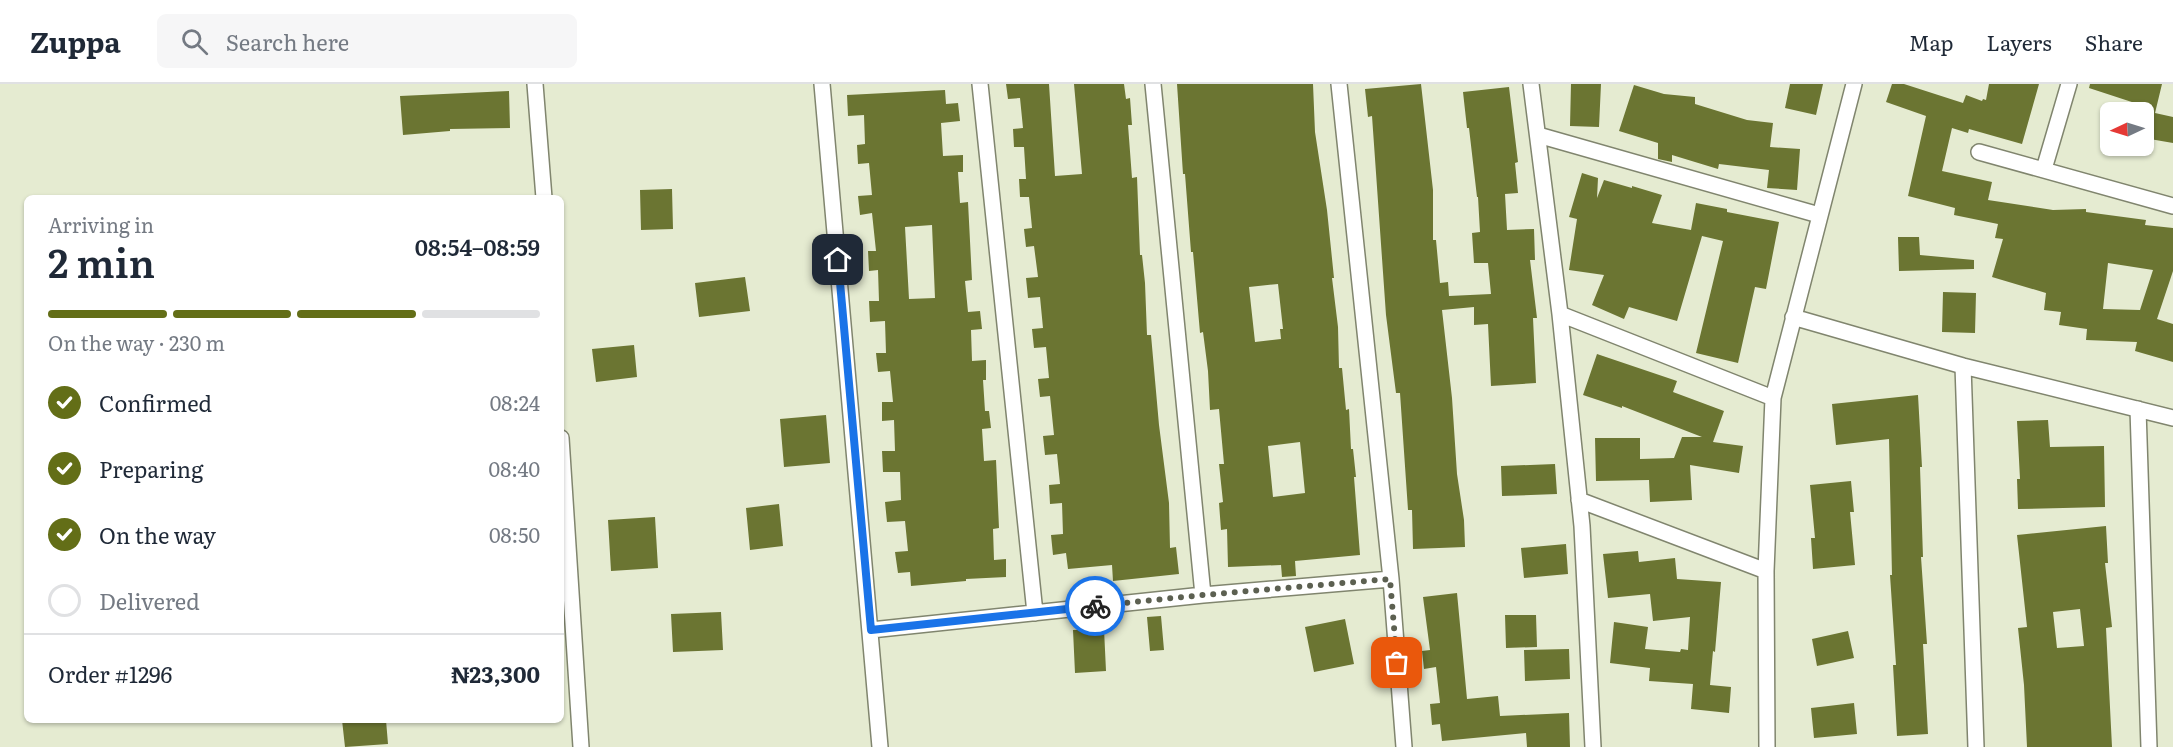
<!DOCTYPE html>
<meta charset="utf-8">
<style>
:root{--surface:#fff;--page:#f6f6f7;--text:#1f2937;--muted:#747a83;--line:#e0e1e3;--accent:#636e17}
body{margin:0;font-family:Literata,serif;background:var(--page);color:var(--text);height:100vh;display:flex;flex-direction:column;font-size:22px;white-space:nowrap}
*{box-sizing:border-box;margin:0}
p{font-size:20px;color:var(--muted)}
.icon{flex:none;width:33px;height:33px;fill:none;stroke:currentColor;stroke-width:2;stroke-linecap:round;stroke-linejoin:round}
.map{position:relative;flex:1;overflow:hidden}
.sheet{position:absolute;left:24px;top:111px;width:540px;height:528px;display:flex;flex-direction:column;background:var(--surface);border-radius:9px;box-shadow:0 2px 4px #0004}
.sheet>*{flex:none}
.needle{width:39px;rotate:266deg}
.fabs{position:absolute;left:2100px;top:18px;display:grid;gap:12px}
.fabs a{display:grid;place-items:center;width:54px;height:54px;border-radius:9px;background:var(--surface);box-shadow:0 2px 4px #0004;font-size:30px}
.pin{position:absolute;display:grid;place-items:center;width:51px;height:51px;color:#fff;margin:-26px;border-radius:12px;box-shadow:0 3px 9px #0006}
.courier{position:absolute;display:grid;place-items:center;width:60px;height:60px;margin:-30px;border:4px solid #1a73e8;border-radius:50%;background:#fff;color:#222;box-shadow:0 2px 8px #0007}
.overview em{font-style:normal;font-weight:600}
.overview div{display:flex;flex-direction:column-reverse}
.overview{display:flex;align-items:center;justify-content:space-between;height:102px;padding:0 24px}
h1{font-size:39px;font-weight:600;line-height:45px}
.bar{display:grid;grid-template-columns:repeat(4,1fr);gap:9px 6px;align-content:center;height:72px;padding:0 24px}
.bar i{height:8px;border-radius:4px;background:var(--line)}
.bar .on{background:var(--accent)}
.bar p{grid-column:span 4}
.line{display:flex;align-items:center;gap:15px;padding:0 24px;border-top:2px solid var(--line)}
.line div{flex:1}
ol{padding:0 24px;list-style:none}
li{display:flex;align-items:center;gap:18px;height:66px}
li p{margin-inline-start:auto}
li .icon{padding:6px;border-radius:50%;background:var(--accent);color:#fff;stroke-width:4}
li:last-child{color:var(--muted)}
li i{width:33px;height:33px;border:3px solid var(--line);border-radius:50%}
header{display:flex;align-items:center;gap:36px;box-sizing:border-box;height:84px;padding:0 30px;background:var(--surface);border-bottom:2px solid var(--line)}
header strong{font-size:28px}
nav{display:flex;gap:33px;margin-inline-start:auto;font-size:21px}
.search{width:420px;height:54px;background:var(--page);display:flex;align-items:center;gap:15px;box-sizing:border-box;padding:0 21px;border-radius:9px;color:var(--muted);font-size:22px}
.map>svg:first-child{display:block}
.building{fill:#6b7532;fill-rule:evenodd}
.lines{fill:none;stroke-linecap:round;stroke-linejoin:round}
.minor-casing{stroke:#80856e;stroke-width:18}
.minor{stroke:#fff;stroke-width:15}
.done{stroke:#5c6051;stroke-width:6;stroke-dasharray:0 10.8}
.route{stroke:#1a73e8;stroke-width:8}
</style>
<header>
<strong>Zuppa</strong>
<div class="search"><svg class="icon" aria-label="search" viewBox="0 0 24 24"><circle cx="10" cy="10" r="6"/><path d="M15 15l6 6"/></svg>Search here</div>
<nav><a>Map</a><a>Layers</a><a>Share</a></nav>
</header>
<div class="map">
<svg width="2173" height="663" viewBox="0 0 2173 663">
<rect width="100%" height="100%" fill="#e5ebd1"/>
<path class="building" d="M1006,0H1049L1055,92L1082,90L1074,0H1124L1126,15L1130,14L1132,41H1128L1132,94L1137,93L1140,171H1142L1145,199L1147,251H1151L1159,341L1169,419L1170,464L1176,463L1179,490L1113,497L1112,481L1068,485L1066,469L1053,471L1051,451L1063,450L1062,419L1050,420L1049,401L1060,400L1057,370L1045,371L1043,352L1054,351L1050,312L1040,313L1038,295L1049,294L1046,263L1034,264L1032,245L1043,244L1040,213L1028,214L1026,194L1038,193L1034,162L1026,163L1024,145L1032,144L1029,113H1020L1019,95H1026L1024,63H1014L1013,45L1023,44L1020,14L1008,15Z
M1177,0H1313L1315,48L1327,126L1334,194H1332L1338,243L1339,284H1342L1346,326L1349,325L1351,365H1353L1356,393H1354L1360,471L1295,477L1296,492L1282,493L1281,481L1228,483L1227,445L1221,446L1219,419L1223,418L1219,380H1224L1219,325L1210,326L1208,287L1203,248L1200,249L1193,168H1191L1185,90H1183ZM1278,200L1283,245H1280L1281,255L1255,258L1249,203ZM1300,358L1305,409L1273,413L1268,362Z
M1421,0L1433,106V156H1436L1440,199L1448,198L1449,212L1491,210L1488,179H1474L1472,149L1480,148L1478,113H1477L1469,44H1467L1463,8L1509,3L1518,78L1515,79L1518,109L1505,110L1507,146L1534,145L1535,176H1530L1537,234H1533L1536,299L1491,302L1488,240L1474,241V223L1442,226L1452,314L1457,390L1464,436L1465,463L1413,465L1412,426H1408L1400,309H1396L1386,231L1372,32L1368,33L1365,5Z
M1571,0H1601L1599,43L1570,42Z
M1790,0H1823L1816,31L1785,24Z
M1892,0H1904L1963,19L1966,11L1982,17L1983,15L1986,16L1989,0H2039L2022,60L1969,45L1968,49L1952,44L1942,87L1992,98L1988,116L2053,126L2086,125V128L2146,136L2145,141L2173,144V187L2157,235L2173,240V278L2135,267L2137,258L2086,256L2087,245L2059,241L2061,228L2044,226L2046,209L1992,193L2003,155L1995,154L1998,140L1954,131L1955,124L1908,112L1926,32L1886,18ZM2108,179L2153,186L2140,226L2103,225Z
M2090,0H2162L2155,29L2173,33V59L2144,54V22L2089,4Z
M1634,1L1664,10L1695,13V20L1747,36L1773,39L1770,63L1800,65L1797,106L1767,104L1769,86L1719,80L1718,85L1672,71V78L1658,75V59L1619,47Z
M945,6L946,20L958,19L960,37L941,39L943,72L963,71V88H958L960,119L968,118L972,196L965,197L968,228L980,227L982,245L971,246L972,277L986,276V296H983L985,327H989L991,344L982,345L984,377L996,376L999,444L993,445L994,476L1006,475V493L966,495V497L911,502L910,488L898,489L895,468L908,467L905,437L887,438L885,418L901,416L900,388H883L882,367H895L894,336L882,337V318H893L890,287L878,288L876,269H886L885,237L870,238L869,217H879L878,186L869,187L868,167H876L872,129L860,131L858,112L872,111L869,79L858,80L857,61L865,60L864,31L848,32L847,11ZM932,141L935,214L909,215L905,143Z
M509,7L510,44L450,45V47L403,51L400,12Z
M1582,89L1598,94L1597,114L1604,96L1632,104V102L1662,111L1652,139L1691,146L1696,119L1727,125V128L1779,138L1766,205L1755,203L1738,279L1696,269L1723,157L1702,152L1677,237L1629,223L1624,235L1592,221L1604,191L1569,186L1577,135L1569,133Z
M672,105L673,145L641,146L640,106Z
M1898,153H1919L1920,171L1974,176V185L1899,187Z
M745,193L750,227L699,233L695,199Z
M1943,208L1976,209L1975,249L1942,248Z
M634,261L637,293L596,298L592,265Z
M1597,270L1677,297L1673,308L1724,327L1713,358L1743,362L1739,389L1690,381L1692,416L1650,418L1649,396L1596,397L1595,354H1640V375L1674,374L1682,353H1702L1622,322V324L1583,311Z
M1918,311L1922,383H1920L1923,473H1921L1927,560H1923L1928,650L1897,652L1893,581H1896L1890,491H1892L1889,355L1836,361L1832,320Z
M826,331L830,379L784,383L780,335Z
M2048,336L2050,363L2104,362L2105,423L2018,425L2017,395H2020L2017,337Z
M1555,380L1557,410L1502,412L1501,382Z
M1851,397L1854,428H1850L1855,481L1813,485L1811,454H1815L1810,401Z
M779,420L783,462L750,466L746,424Z
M655,433L658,484L611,487L608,436Z
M2106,442L2108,479H2105L2112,543L2106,544L2112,663H2027L2024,601L2018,544L2027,543L2017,451ZM2080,525L2084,562L2057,564L2053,528Z
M1566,460L1568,490L1524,494L1521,464Z
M1638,467L1639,478L1675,474L1677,495L1721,498L1715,568L1713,567L1710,601L1731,603L1729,629L1691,625L1693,600L1649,597L1650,584L1610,579L1614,538L1648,543L1645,565L1680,568L1681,565L1688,566L1690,533L1653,537L1650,510L1608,514L1603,470Z
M1457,509L1467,615L1498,612L1500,632L1569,629L1570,663H1527L1526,649L1442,657L1440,640L1432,641L1430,620L1440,619L1436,583L1424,585L1422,567L1430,566L1423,513Z
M721,528L723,566L673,568L671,530Z
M1505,531H1536L1537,563L1506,564Z
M1161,532L1164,566L1150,567L1147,533Z
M1345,535L1354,580L1314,588L1305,543Z
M1104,545L1106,587L1075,589L1073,546Z
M1848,547L1854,574L1817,582L1812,555Z
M1569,565L1570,595L1525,597L1524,566Z
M1854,619L1857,650L1814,654L1811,624Z
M342,636H386L388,660L345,663Z"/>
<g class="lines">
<g class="minor-casing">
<path id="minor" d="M535,0L544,114
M822,0L880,663
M980,0L1035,529
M1153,0L1203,511
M1339,0L1391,495L1404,663
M1531,0L1560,230L1582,442L1593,663
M1538,51L1819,131
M1979,68L2173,122
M2044,85L2069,0
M1560,230L1773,314
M1793,233L1963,282L2173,334
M1963,282L1976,663
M2138,325L2149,663
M561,354L581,663
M1579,416L1766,487
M871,546L1203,511L1391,495
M1767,663L1766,487L1773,314L1854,0"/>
</g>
<use href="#minor" class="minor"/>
</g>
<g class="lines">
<path class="done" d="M1095,522L1203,511L1390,495L1397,579"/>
<path class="route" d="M838,176L871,546L1095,522"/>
</g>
</svg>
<div class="fabs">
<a><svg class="needle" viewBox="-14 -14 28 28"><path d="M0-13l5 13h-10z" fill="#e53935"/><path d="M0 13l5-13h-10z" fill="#747a83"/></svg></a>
</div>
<div class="pin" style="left:1397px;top:579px;background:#ea580c"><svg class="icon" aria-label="bag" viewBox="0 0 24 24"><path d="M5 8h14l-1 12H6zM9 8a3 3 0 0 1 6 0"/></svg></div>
<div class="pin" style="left:838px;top:176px;background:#1f2937"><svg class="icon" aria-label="home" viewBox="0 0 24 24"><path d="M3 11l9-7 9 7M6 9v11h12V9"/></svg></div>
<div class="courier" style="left:1095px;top:522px"><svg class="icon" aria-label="bike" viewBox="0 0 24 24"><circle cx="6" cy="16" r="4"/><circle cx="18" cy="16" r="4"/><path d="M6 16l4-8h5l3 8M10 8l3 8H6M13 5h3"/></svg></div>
<section class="sheet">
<div class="overview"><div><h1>2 min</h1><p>Arriving in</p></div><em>08:54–08:59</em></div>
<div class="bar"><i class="on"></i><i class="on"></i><i class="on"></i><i></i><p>On the way · 230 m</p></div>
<ol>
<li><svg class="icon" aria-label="check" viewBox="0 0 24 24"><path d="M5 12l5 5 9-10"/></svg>Confirmed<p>08:24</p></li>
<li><svg class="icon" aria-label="check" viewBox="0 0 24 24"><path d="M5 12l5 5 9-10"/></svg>Preparing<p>08:40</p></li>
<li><svg class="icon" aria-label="check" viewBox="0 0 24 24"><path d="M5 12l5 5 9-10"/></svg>On the way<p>08:50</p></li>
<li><i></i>Delivered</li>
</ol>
<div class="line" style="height:78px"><div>Order #1296</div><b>₦23,300</b></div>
</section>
</div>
